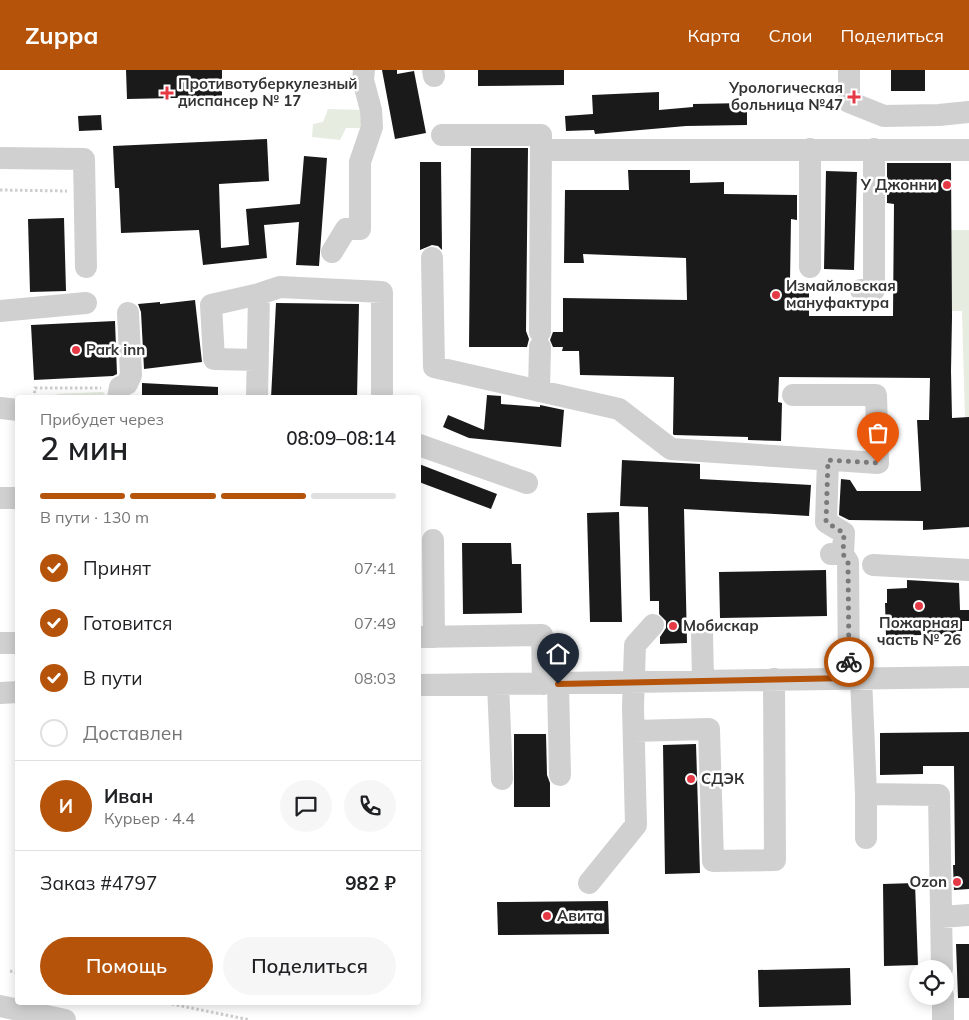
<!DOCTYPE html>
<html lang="ru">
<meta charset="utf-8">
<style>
:root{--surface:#fff;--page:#f6f6f6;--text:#202124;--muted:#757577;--line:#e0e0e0;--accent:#b45309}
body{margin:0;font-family:Mulish,sans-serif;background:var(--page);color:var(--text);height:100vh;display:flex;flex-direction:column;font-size:19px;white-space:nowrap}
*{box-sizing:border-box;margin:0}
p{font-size:16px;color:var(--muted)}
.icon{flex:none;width:28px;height:28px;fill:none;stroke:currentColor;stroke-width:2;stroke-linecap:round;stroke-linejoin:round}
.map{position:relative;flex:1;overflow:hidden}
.side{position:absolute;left:15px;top:325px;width:406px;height:610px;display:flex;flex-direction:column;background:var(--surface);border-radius:5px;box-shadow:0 2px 12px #0003}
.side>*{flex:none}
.buttons{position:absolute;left:909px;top:890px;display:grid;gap:10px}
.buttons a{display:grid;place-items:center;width:45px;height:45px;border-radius:50%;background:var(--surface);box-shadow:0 2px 12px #0003;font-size:25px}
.pin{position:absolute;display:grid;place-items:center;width:42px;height:42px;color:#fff;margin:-51px -21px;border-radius:50% 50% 50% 0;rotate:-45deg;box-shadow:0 0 5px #0007}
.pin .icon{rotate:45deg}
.courier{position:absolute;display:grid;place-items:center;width:50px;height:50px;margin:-25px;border:4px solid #b45309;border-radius:50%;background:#fff;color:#222;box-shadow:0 1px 6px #0007}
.overview em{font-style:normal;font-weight:600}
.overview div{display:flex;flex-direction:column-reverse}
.overview{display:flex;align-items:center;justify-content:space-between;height:85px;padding:0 25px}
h1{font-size:32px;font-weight:600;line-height:38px}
.bar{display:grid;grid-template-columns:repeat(4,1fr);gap:8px 5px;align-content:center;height:60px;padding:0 25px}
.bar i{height:6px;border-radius:4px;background:var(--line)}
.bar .current{background:var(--accent)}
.bar p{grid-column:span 4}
.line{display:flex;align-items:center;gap:12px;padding:0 25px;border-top:1px solid var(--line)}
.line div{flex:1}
.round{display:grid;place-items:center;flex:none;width:52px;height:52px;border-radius:26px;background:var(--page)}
ol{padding:0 25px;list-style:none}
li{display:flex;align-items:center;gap:15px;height:55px}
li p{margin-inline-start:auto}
li .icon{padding:5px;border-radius:50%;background:var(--accent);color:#fff;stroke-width:4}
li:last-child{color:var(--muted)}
li i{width:28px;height:28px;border:2px solid var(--line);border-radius:50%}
.primary-button{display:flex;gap:10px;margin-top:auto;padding:10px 25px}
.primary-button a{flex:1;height:58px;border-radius:30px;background:var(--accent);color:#fff;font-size:20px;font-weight:600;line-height:58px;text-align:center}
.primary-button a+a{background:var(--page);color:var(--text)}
header{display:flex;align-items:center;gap:30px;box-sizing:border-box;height:70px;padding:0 25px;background:var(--accent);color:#fff}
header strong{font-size:24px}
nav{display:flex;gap:28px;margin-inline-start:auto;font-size:18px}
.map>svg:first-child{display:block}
.green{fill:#e6ecdf}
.building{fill:#1a1a1a}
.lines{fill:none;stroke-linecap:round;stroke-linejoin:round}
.path{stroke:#cdcdcd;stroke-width:3;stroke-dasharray:2.5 2.5;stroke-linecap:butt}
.minor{stroke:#d0d0d0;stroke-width:22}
.done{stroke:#7a7a7a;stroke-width:5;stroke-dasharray:0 9}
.route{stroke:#b45309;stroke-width:6}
.poi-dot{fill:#e63946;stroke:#fff;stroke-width:2}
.labels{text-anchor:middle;stroke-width:5;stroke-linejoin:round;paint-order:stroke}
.poi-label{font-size:15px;font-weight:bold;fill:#333;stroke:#fff;text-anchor:start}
</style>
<header>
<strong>Zuppa</strong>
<nav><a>Карта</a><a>Слои</a><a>Поделиться</a></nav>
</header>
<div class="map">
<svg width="969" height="950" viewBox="0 0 969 950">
<rect width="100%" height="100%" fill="#fff"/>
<path class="green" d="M328,39L363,40L364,58H346L340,70L312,67L313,54L323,52Z
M951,160H969V347L965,348L962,241H952Z
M103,322L107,327H69L54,324Z"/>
<path class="building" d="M126,0H222V27L127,29Z
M382,0H397V4L414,1L426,63L395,69Z
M478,0H564V15L478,16Z
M891,0H925V21H891Z
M659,22V40L693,37V34L747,33V55L686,56L595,64L594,60L566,61L565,46L593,44L592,25Z
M101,45L102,60L79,61L78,46Z
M267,69L269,111L219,114L221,178L249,175L246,139L300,134L304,86L327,88L319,196L296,195L299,152L264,155L267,188L203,195L199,160L121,163L119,118H115L113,76Z
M471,78H528L526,261L529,269L527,277H469Z
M420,92H441L442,180L438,176L432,175L420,180Z
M887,93H951L952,247L951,301L952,348L969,347V457L923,460V451L849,450L839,445L841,409L850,410L857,421H921L917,350H929L930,308L779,307L778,332L782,333L781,371L748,370V367L674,365L673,364L674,307L580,305L579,281H562L563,277H553L550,270L553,262H563V228L687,230L686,188L583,184L584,193H564L565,120H629L628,100H690V113L724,112V124L797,125V150L791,149L790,212H809V246H893L894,134L887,133Z
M826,101L857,102L854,200L824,199Z
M64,148L66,221L30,222L28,149Z
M195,230L202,292L144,299L141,242L138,234L160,232V234Z
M276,233L359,234L357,328H271Z
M115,251L117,304L113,306L34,310L31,255Z
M142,313L218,317V328H142Z
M487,325L501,326V334L540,337V335L564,340L561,377L469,368L443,357L448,345L484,360Z
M622,390L700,394V409L811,415L809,446L684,439L687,573L660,574V567L666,558V551L659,544V531H650L648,437L620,436Z
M419,394L497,424L491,439L419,412Z
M619,442L622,552H590L587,443Z
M462,473H511L512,494H521L522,543L463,544Z
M826,500L827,546L720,548L719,502Z
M907,510L959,513L960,540H969V551H962V561H956V564L886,566L885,533H887V519L907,518Z
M969,662V819L954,820L953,795H955L954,696H923V704L880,705V663Z
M514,664H546L547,705L550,713V737H514Z
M696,674L700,803L665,804L663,675Z
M915,813L918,895L884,896L883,814Z
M608,831L609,864L498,865L497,832Z
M956,874H969V928H958Z
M850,898L851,935L759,937L758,900Z"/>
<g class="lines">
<path class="path" d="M0,120L67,121
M34,328L35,318H101
M10,901L18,903
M162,932L250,950"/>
<path class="minor" d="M433,0L434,6
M849,0V32L884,46L939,45L969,42
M442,65H541L540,262
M810,79V197
M541,80H969
M0,88L84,89L86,197
M332,182L346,159H360V92L372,57L371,40L363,10L364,0
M432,188L434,297L619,339L671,379L878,393L876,325H793
M861,220H874V79
M0,241L86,233
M258,290L214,289L211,235L259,224
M539,321L540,277
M118,328L120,317L127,314L131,305L128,243
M257,328L259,224L280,217L382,222V323
M0,338L18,340
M419,375L527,413
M828,390L826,452L844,463L843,484
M0,428H18
M433,470L434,567
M831,484H843L848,492L849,608
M873,495L969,500
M702,563L703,610
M419,567L542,565L543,614
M0,573H18
M861,608L866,724L939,725L942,899
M498,614L502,709
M558,614L560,705
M419,615L969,607
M0,623L18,622
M634,661L709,659L713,791L775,790L774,609
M866,724V768
M589,813L636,755L633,637L635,575L653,555
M941,847L969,845
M943,926V950
M0,936L65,950"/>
</g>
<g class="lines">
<path class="done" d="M849,592L848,492L843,484L844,463L826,452L828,390L878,393"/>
<path class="route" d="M558,614L849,608V592"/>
</g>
<g class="poi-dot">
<path d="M164.5 15.5h5v5h5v5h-5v5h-5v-5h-5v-5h5z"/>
<path d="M851.5 19.5h5v5h5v5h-5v5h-5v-5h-5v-5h5z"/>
<circle cx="947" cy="115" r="5"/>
<circle cx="776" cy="225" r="5"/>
<circle cx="76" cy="280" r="5"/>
<circle cx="919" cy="536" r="5"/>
<circle cx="673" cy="556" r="5"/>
<circle cx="691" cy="709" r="5"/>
<circle cx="957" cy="812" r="5"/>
<circle cx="547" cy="846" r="5"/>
</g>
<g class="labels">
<g class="poi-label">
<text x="178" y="19">Противотуберкулезный<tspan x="178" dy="17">диспансер № 17</tspan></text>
<text x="843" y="23" text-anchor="end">Урологическая<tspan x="843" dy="17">больница №47</tspan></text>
<text x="937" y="120" text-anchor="end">У Джонни</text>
<text x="786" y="221">Измайловская<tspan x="786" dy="17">мануфактура</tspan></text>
<text x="86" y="285">Park inn</text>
<text x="919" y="558" text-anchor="middle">Пожарная<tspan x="919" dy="17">часть № 26</tspan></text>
<text x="683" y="561">Мобискар</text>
<text x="701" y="714">СДЭК</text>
<text x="947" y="817" text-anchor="end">Ozon</text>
<text x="557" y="851">Авита</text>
</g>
</g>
</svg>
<div class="buttons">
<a><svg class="icon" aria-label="locate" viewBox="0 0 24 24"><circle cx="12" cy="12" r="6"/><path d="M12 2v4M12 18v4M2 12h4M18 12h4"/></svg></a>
</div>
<div class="pin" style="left:878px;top:393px;background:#ea580c"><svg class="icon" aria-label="bag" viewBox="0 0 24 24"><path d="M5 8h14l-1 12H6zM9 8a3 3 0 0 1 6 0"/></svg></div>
<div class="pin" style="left:558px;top:614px;background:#1f2937"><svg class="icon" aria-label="home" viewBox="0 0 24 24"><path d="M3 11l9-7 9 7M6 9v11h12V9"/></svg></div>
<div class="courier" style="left:849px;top:592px"><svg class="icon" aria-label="bike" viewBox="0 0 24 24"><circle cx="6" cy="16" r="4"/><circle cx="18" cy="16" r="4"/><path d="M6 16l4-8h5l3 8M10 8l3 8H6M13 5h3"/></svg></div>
<section class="side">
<div class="overview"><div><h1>2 мин</h1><p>Прибудет через</p></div><em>08:09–08:14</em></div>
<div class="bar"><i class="current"></i><i class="current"></i><i class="current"></i><i></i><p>В пути · 130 m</p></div>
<ol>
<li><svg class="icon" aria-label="check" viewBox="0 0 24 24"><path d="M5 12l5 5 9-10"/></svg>Принят<p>07:41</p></li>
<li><svg class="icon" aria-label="check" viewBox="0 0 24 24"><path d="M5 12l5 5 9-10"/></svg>Готовится<p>07:49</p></li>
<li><svg class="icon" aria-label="check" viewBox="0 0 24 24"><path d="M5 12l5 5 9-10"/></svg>В пути<p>08:03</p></li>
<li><i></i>Доставлен</li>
</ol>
<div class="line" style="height:90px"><b class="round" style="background:var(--accent);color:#fff">И</b><div><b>Иван</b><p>Курьер · 4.4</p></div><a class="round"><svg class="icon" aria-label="chat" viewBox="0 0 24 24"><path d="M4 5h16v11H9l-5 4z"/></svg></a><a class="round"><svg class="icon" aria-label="phone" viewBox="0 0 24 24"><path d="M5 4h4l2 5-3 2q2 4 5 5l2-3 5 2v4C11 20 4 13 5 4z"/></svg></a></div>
<div class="line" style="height:65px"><div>Заказ #4797</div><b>982 ₽</b></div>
<div class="primary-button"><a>Помощь</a><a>Поделиться</a></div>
</section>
</div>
